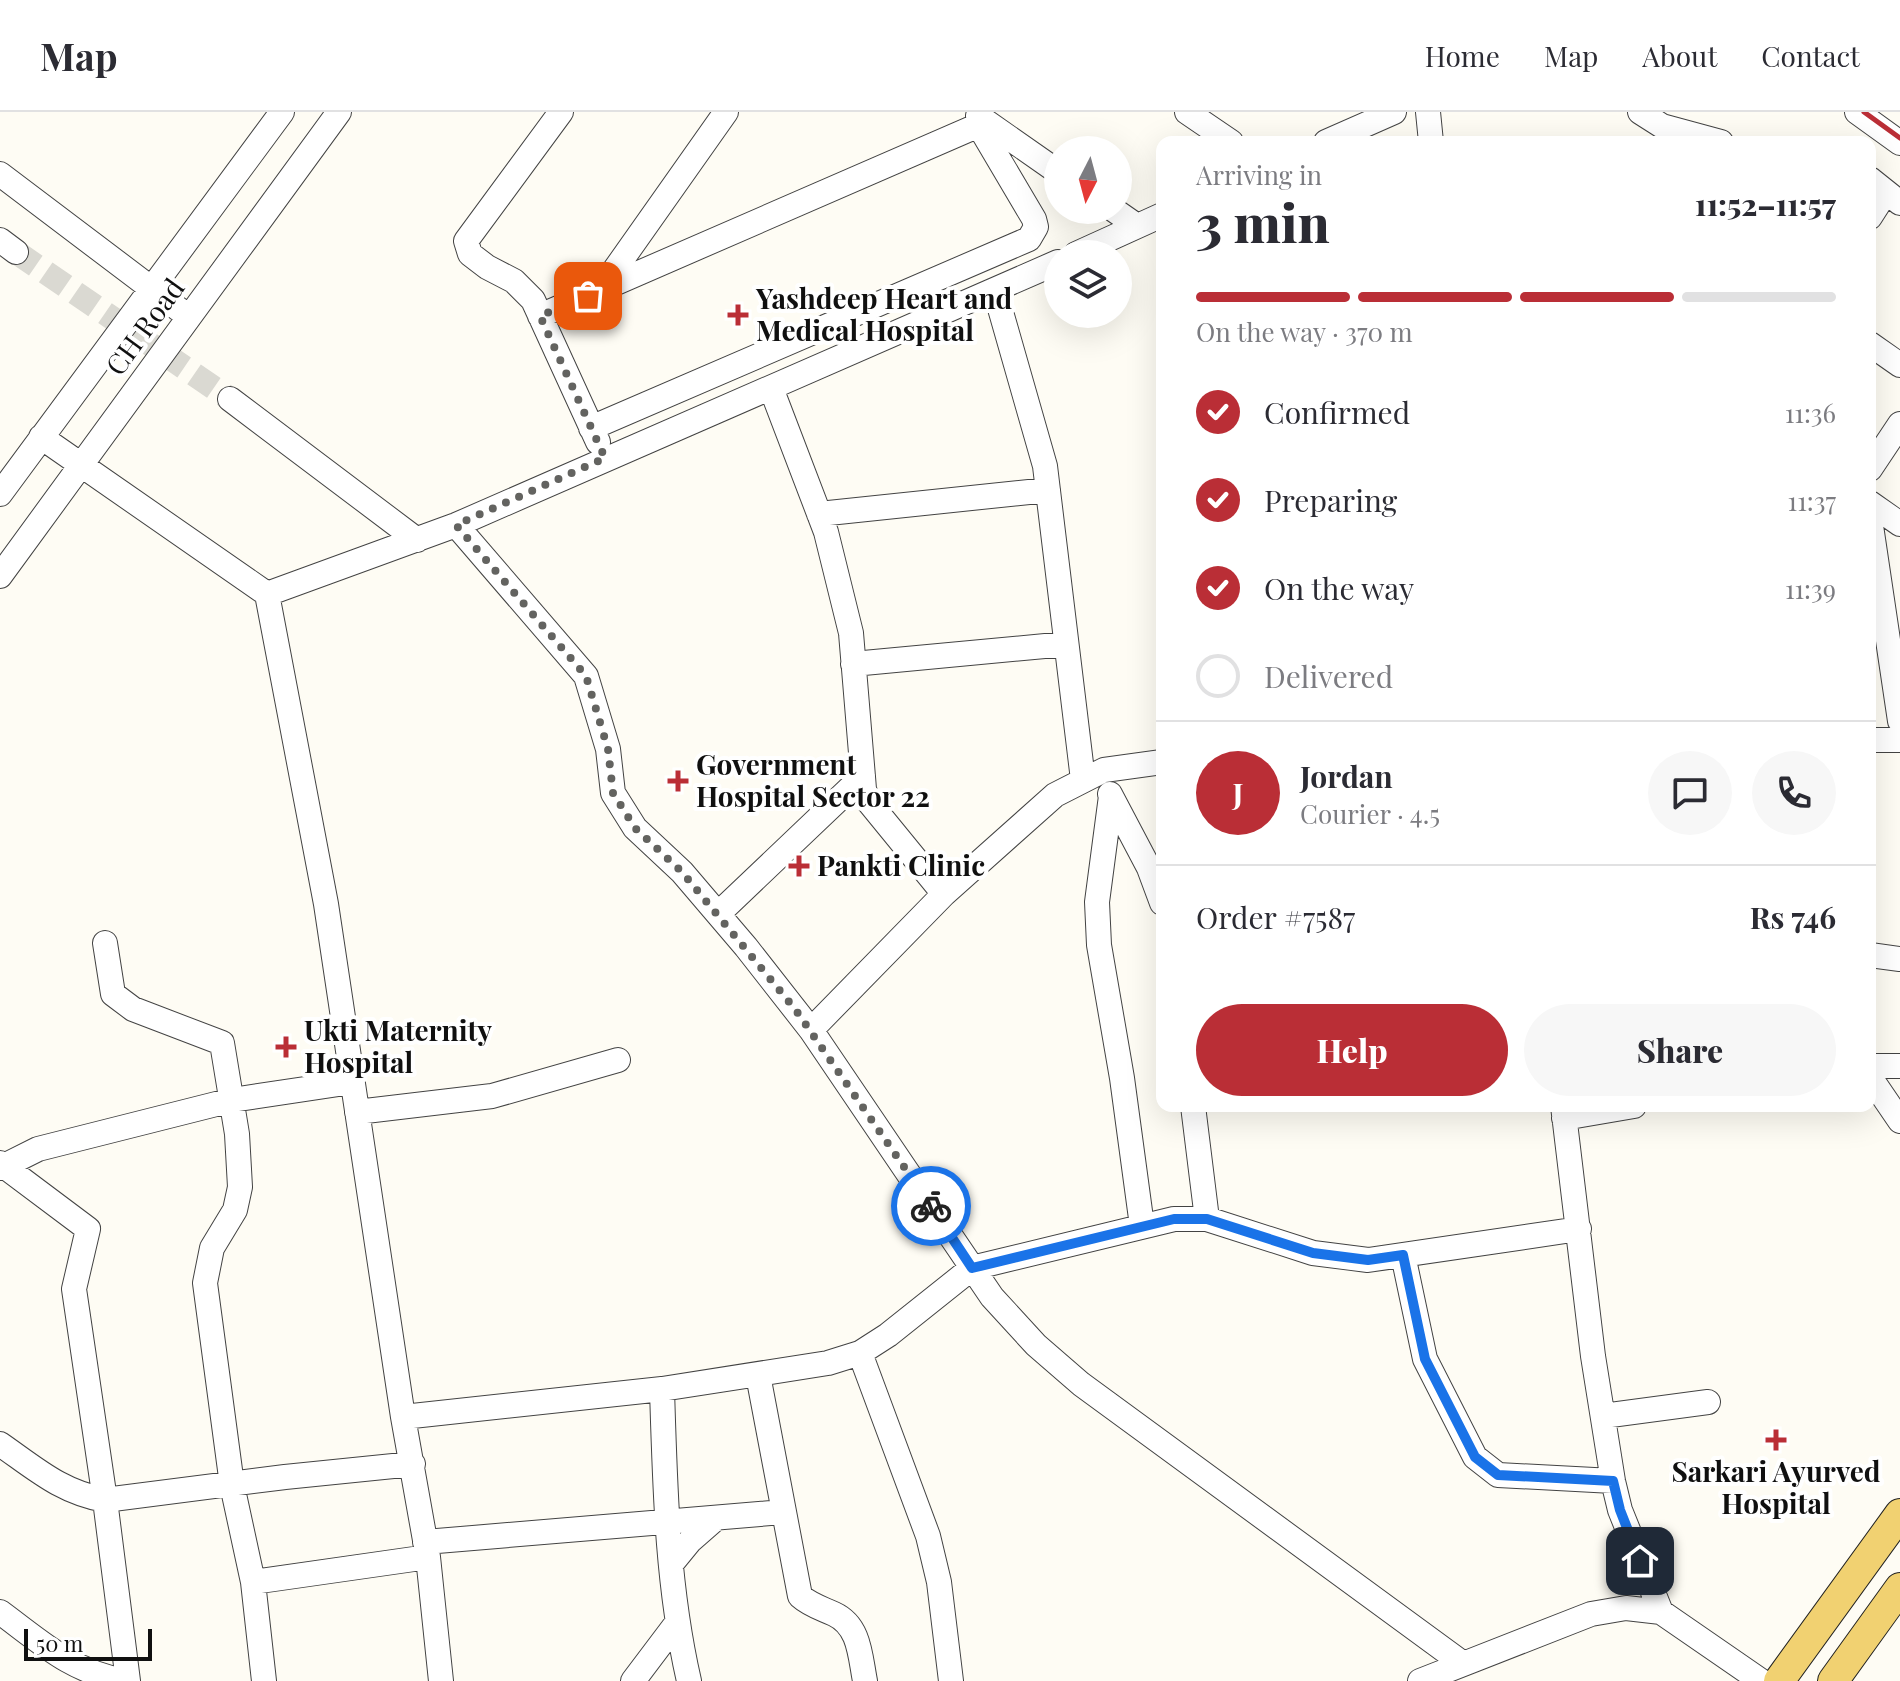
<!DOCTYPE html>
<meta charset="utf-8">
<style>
:root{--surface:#fff;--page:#f7f7f7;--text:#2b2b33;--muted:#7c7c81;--line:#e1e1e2;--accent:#ba2e36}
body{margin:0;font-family:"Playfair Display",serif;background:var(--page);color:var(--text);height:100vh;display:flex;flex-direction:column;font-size:30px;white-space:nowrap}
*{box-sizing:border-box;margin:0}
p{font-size:26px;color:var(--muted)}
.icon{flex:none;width:44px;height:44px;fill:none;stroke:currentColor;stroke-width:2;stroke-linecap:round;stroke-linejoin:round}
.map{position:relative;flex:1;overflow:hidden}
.drawer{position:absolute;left:1156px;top:24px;width:720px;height:976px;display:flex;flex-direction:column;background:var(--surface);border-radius:16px;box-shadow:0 8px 32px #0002}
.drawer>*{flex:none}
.needle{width:52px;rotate:186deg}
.buttons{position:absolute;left:1044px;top:24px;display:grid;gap:16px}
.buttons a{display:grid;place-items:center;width:88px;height:88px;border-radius:50%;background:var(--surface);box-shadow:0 8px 32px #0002;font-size:40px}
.scale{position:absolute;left:24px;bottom:20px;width:128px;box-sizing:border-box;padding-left:8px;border:4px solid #101010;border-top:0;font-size:22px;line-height:28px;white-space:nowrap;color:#101010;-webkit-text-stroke:6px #fff;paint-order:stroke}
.pin{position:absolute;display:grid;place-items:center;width:68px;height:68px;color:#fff;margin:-34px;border-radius:16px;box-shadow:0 4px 12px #0006}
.courier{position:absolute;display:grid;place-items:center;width:80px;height:80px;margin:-40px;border:6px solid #1a73e8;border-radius:50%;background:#fff;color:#222;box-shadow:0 2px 10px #0007}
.overview em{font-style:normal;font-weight:800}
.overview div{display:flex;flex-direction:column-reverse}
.overview{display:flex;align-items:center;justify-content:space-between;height:136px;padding:0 40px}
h1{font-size:52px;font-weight:800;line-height:60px}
.bar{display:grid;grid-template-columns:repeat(4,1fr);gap:12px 8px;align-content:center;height:96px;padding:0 40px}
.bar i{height:10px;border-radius:6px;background:var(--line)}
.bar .current{background:var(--accent)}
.bar p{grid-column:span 4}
.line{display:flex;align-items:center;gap:20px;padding:0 40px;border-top:2px solid var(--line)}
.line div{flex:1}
.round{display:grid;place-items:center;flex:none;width:84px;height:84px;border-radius:42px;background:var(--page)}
ol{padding:0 40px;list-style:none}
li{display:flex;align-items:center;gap:24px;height:88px}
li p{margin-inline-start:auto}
li .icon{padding:8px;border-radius:50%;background:var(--accent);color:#fff;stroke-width:4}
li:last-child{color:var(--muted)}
li i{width:44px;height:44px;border:4px solid var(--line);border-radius:50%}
.action{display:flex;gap:16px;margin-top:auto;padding:16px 40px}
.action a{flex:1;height:92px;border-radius:48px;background:var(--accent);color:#fff;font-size:32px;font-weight:800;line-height:92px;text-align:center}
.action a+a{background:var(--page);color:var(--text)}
header{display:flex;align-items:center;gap:48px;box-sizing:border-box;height:112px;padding:0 40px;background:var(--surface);border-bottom:2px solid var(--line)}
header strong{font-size:38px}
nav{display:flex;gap:44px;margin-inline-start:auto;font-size:28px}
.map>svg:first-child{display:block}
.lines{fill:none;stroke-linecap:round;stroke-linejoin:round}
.minor-tunnel{stroke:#dad9d2;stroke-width:24;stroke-dasharray:24 12;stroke-linecap:butt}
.minor-casing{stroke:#434343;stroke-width:26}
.major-casing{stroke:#212121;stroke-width:32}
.minor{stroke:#fff;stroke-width:24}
.major{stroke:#f1d171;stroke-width:30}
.rail{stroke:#ba2e36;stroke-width:5}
.done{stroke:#636360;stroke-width:8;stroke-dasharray:0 14.4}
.route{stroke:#1a73e8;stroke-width:10}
.poi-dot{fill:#ba2e36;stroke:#fff;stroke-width:3}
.labels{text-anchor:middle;stroke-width:8;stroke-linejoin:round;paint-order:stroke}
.poi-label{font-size:28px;font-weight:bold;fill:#101010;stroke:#fff;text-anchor:start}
.street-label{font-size:28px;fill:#101010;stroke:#fff}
</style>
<header>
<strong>Map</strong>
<nav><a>Home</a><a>Map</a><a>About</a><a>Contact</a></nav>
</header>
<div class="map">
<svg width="1900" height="1569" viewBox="0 0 1900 1569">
<rect width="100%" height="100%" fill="#fefcf4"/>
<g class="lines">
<path class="minor-tunnel" d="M16,140L230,287"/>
<g class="minor-casing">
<path id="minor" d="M561,0L466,129L470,142L487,155L514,169L533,188L598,330
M1187,0L1231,30
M1428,0L1431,30
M1640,0L1662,14L1721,30
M1857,0L1900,31
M978,4L1058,60
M1326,30L1394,0
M0,62L189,205
M1870,67L1900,91
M1114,98L1137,114
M1870,105L1886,80
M0,128L16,140
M1076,142L1162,103
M995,179L1045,354L1083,668
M599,180L726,0
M540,204L986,10
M1870,232L1900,253
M771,276L826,420L851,521L864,677L868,689L944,782
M230,287L417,428
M591,316L1029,127L1036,115L1034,107L979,14
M41,325L267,482L326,792L403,1305L428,1445L441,1569
M1870,357L1900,312
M0,382L282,0
M1870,391L1900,412
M819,402L1048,378
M1870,407L1900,609
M456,413L586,564L608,637L613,681L635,716L682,760L746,835L811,918L992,1185L1036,1233L1081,1272L1462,1551
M0,464L339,0
M267,482L456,413L1058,150
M853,552L1066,532
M1870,628H1900
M1110,682L1149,756L1162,791
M1111,684L1097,790L1099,833L1122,966L1142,1114
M718,802L863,664
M105,831L113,882L133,897L222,931L237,1022L240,1075L235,1098L212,1136L205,1171L232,1373L253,1470L264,1569
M1870,843L1900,847
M811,918L944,782L1055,683L1104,658L1162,650
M1870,954H1900
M1870,965L1900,1009
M1193,994L1207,1107
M1563,994L1593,1244L1613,1369L1620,1398L1661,1500
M357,1000L492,984L618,948
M1564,1006L1634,994
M0,1051L88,1117L74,1177L105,1388C61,1380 36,1357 0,1332
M0,1056L38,1037L232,988L352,970
M1403,1143L1425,1247L1475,1345L1498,1363L1613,1369
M860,1241L928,1424L939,1470L951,1569
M758,1263L800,1484C810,1493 821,1496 834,1502C860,1514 860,1544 865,1569
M662,1277C665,1375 667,1473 689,1569
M1603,1304L1708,1290
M403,1305L662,1277L828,1251L860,1241L888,1223L972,1156L1174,1107H1207L1313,1141L1368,1148L1579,1117
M425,1430L783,1400
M672,1451L690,1429L714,1408
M253,1470L428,1445
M0,1500C42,1531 71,1559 124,1569
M128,1569L105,1388L285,1365L413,1352
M633,1569L676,1512
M1420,1569L1591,1502L1626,1496L1661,1500L1761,1569"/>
</g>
<g class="major-casing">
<path id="major" d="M1779,1569L1900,1402
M1833,1569L1900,1476"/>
</g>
<use href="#minor" class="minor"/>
<use href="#major" class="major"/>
<path class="rail" d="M1864,0L1900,26"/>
</g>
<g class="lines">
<path class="done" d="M588,184L540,204L605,346L456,413L586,564L608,637L613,681L635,716L682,760L795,897L931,1094"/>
<path class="route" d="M931,1094L972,1156L1174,1107H1207L1313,1141L1368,1148L1403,1143L1425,1247L1475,1345L1498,1363L1613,1369L1620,1398L1640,1449"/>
</g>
<g class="poi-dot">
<path d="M734 191h8v8h8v8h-8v8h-8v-8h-8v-8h8z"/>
<path d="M674 657h8v8h8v8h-8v8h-8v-8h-8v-8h8z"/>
<path d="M795 742h8v8h8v8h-8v8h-8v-8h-8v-8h8z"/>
<path d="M282 923h8v8h8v8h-8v8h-8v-8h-8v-8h8z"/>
<path d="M1772 1316h8v8h8v8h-8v8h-8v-8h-8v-8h8z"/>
</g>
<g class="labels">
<g class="poi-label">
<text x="756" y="197">Yashdeep Heart and<tspan x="756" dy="32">Medical Hospital</tspan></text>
<text x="696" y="663">Government<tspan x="696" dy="32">Hospital Sector 22</tspan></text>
<text x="817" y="764">Pankti Clinic</text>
<text x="304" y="929">Ukti Maternity<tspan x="304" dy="32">Hospital</tspan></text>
<text x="1776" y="1370" text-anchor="middle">Sarkari Ayurved<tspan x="1776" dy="32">Hospital</tspan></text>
</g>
<g class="street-label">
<text transform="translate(145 215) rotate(-54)" y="10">CH Road</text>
</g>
</g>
</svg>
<div class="buttons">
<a><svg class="needle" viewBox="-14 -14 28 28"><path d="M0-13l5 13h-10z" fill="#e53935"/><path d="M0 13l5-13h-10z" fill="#7c7c81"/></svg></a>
<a><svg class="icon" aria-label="layers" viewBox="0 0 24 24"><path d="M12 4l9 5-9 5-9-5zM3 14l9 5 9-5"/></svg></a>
</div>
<div class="scale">50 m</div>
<div class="pin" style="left:588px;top:184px;background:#ea580c"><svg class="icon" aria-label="bag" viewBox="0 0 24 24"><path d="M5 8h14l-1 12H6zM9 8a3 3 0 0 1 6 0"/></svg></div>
<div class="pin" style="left:1640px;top:1449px;background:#1f2937"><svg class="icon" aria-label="home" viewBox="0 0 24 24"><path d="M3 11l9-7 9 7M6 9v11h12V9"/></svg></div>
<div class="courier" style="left:931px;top:1094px"><svg class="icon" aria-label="bike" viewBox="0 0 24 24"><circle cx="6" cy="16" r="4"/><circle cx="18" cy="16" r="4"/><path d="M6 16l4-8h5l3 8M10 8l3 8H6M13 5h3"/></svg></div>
<section class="drawer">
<div class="overview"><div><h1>3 min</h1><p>Arriving in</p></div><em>11:52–11:57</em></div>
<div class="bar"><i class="current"></i><i class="current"></i><i class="current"></i><i></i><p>On the way · 370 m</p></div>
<ol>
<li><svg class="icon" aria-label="check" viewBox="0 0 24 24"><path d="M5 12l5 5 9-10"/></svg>Confirmed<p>11:36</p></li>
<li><svg class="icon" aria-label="check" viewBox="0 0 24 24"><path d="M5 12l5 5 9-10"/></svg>Preparing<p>11:37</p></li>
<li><svg class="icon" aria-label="check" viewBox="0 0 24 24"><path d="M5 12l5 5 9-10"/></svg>On the way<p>11:39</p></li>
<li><i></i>Delivered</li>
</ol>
<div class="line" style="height:144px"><b class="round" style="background:var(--accent);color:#fff">J</b><div><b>Jordan</b><p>Courier · 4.5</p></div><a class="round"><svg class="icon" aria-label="chat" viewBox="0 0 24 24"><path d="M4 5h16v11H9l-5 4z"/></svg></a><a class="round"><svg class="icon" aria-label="phone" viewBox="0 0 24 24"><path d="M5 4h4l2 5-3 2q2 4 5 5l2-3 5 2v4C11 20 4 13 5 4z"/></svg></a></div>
<div class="line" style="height:104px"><div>Order #7587</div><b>Rs 746</b></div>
<div class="action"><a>Help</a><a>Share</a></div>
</section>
</div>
